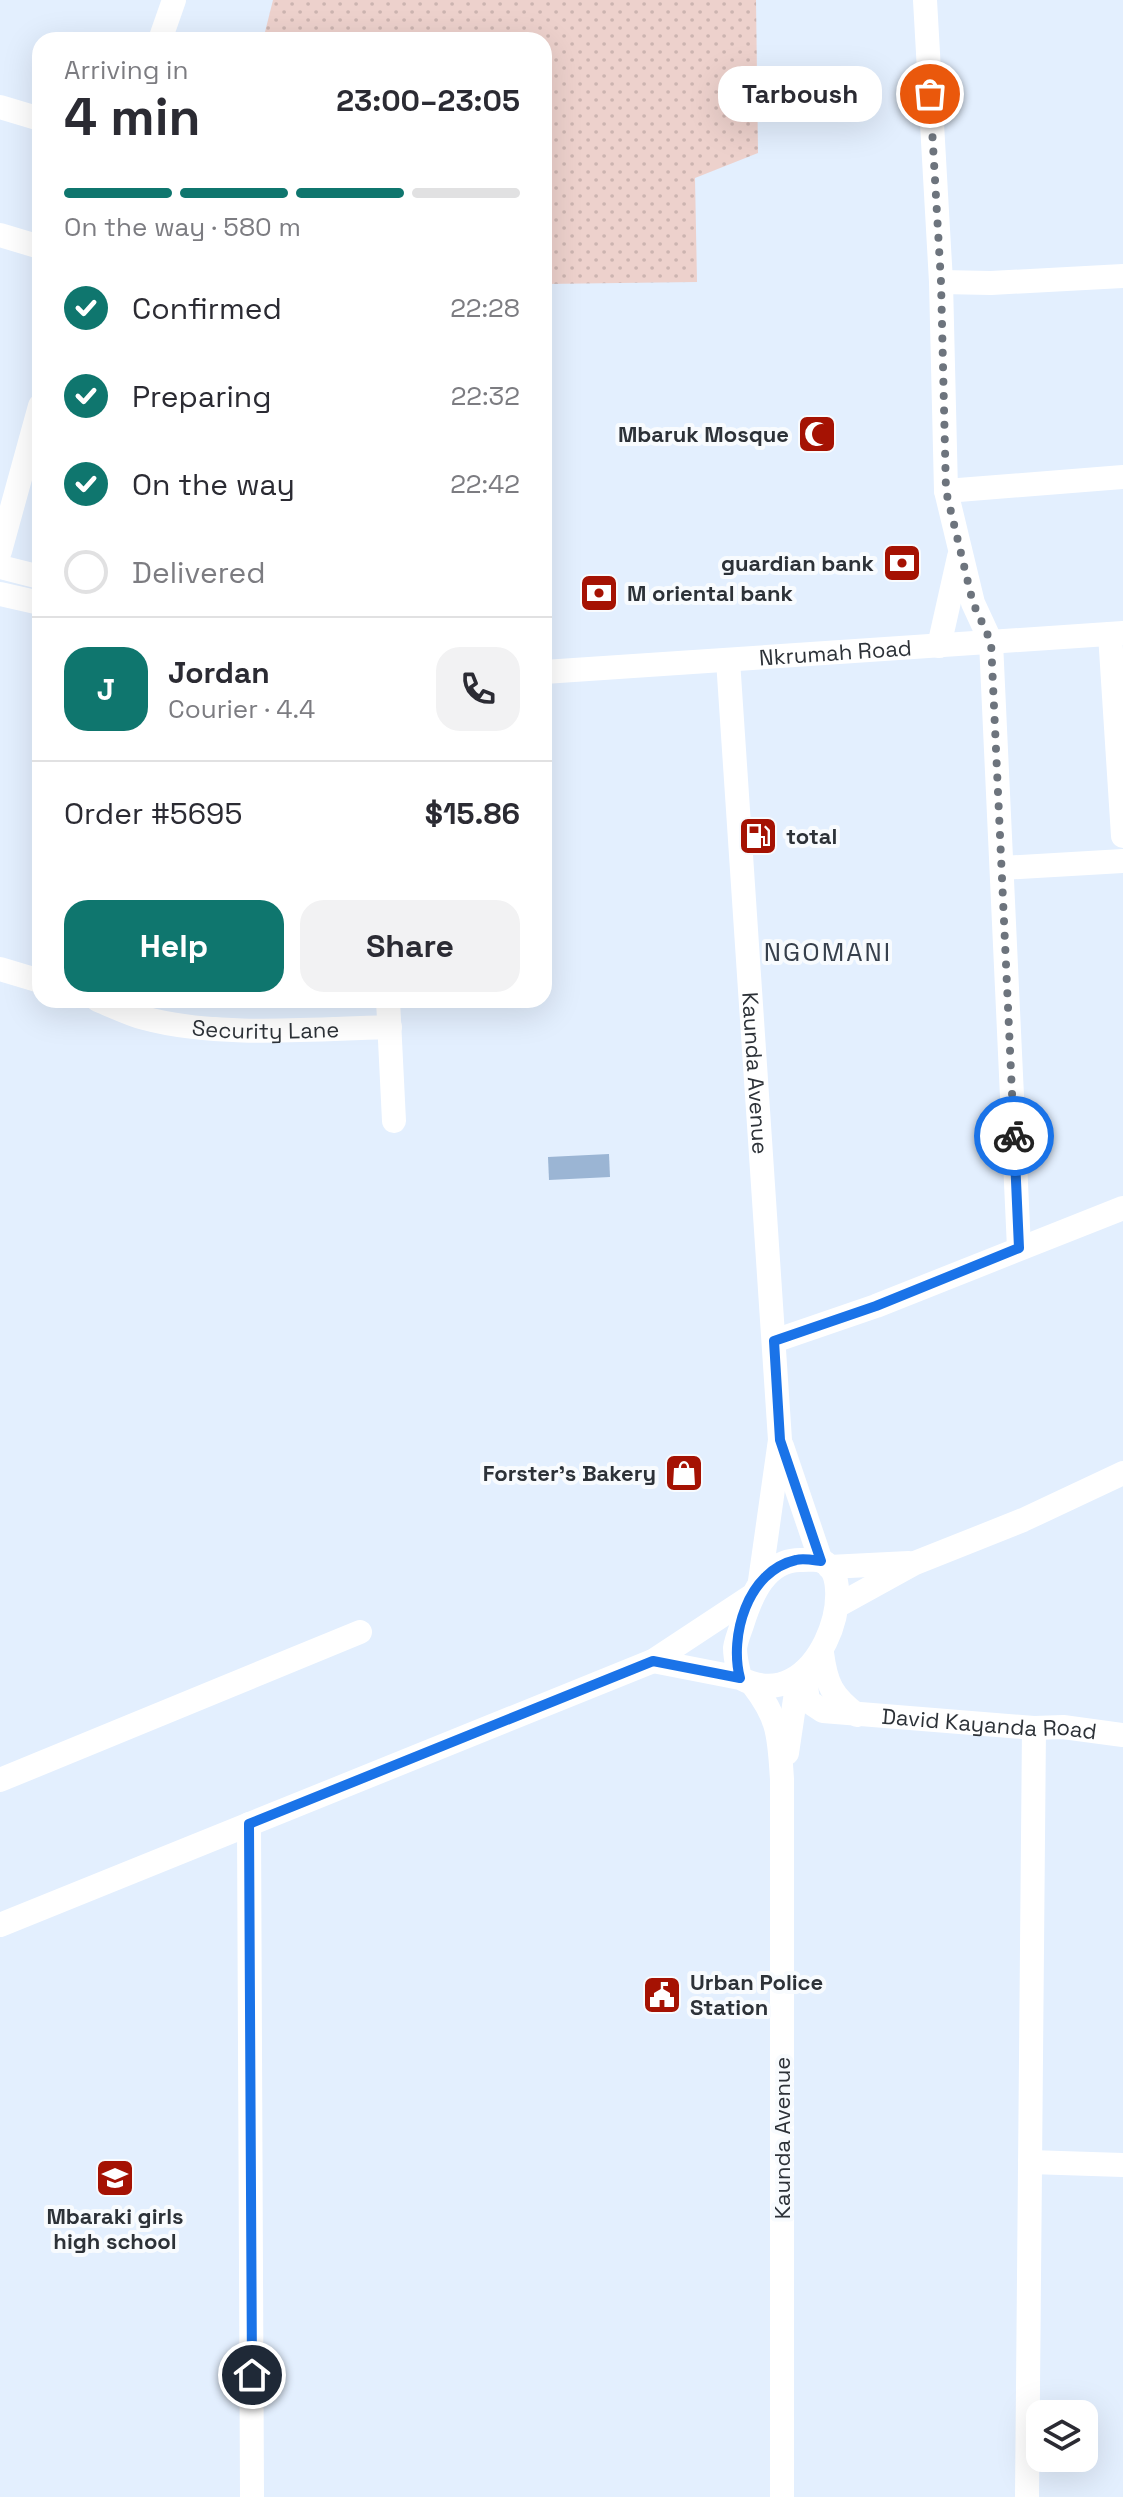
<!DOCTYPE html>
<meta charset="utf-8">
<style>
:root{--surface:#fff;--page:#f2f2f3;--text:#2b2b33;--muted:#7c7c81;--line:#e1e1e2;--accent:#0f766e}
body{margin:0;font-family:"Space Grotesk",sans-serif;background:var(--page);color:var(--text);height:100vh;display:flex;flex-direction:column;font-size:30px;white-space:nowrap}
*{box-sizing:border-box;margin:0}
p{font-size:26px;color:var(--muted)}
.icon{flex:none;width:44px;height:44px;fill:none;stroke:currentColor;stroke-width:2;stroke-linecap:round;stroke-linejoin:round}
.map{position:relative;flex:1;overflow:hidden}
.drawer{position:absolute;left:32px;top:32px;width:520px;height:976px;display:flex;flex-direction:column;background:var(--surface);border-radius:24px;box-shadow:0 8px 32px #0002}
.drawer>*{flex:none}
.tools{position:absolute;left:1026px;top:2400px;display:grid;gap:16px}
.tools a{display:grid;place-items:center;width:72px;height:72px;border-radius:16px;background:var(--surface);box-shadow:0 8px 32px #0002;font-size:40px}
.pin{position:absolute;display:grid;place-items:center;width:68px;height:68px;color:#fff;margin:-34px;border:4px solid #fff;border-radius:50%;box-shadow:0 2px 8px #0007}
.courier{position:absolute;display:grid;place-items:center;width:80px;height:80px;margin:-40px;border:6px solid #1a73e8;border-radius:50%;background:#fff;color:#222;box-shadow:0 2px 10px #0007}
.bubble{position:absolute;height:56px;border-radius:24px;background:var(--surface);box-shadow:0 8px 32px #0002;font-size:26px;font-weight:800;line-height:56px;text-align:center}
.overview em{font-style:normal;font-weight:800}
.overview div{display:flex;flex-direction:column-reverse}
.overview{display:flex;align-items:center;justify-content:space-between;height:136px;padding:0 32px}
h1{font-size:52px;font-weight:800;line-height:60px}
.bar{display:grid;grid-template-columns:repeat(4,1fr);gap:12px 8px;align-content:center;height:96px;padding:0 32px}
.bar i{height:10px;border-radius:6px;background:var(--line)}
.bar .current{background:var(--accent)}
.bar p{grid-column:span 4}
.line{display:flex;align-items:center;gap:20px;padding:0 32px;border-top:2px solid var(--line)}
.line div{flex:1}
.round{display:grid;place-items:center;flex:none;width:84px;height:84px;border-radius:24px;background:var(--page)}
ol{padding:0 32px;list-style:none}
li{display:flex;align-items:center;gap:24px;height:88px}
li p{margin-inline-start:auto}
li .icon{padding:8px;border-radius:50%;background:var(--accent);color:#fff;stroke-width:4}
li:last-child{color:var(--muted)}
li i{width:44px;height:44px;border:4px solid var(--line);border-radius:50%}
.action{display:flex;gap:16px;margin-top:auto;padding:16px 32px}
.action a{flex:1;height:92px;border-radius:24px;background:var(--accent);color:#fff;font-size:32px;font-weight:800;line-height:92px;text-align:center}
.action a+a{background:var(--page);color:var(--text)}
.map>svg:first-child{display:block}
.grass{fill:url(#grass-dots)}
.water{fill:#9bb5d4}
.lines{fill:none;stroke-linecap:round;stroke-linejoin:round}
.minor{stroke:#fff;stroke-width:24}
.done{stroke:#6d747d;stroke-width:8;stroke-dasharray:0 14.4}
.route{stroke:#1a73e8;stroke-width:10}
.labels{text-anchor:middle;stroke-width:8;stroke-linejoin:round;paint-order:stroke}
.poi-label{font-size:22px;font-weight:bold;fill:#2d3238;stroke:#f8fbfe;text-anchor:end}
.street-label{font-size:22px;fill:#2d3238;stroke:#f8fbfe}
.quarter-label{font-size:26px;letter-spacing:2px;fill:#37404c;stroke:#f8fbfe}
</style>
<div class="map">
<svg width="1123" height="2497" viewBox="0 0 1123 2497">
<defs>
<pattern id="grass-dots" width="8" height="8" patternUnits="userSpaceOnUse" patternTransform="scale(2)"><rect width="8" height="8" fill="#edd1cc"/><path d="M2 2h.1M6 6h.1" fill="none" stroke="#ccb4b0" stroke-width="1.8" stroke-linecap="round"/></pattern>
</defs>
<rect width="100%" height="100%" fill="#e3effe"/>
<path class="grass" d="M273,0H756L758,153L695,178L697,282L544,284V40H263Z"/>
<path class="water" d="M609,1154L610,1177L549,1180L548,1157Z"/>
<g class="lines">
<g class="minor">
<path d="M925,0L941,282L946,491L973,603L991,642L1019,1248"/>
<path d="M160,40L174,0"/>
<path d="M0,107L40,119"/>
<path d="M0,235L40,247"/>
<path d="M941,282L991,283L1123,276"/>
<path d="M946,491L1123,477"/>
<path d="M0,551L40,406"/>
<path d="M0,567L40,577"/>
<path d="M0,594L40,603"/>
<path d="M1110,634L1123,836"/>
<path d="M939,646L959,557"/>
<path id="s1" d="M728,660L780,1440L760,1581"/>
<path id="s2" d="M544,672L1123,633"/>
<path d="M1002,868L1123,861"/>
<path d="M0,969L40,981"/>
<path id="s3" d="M98,1000C113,1006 129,1014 144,1018C217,1038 314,1029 390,1027"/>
<path d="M388,1000L394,1121"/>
<path d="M774,1341L876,1306L1123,1208"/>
<path d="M782,1446L821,1561"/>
<path d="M829,1567L909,1563"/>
<path d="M837,1606L915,1563L1023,1520L1123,1473"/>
<path d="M822,1653C826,1684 832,1696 857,1715"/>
<path d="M653,1661L740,1678C819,1720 862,1578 822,1561C817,1559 809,1560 803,1560C766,1558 751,1596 742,1625C739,1633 736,1641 735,1648C735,1659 738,1668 740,1678"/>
<path id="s4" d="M804,1672L808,1701L823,1711L1034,1728L1063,1727L1123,1735"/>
<path d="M753,1685C780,1720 779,1737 782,1779V2497"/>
<path d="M787,1753L798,1679"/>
<path d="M0,1780L360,1632"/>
<path d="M249,1824L252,2497"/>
<path d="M0,1925L653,1661L750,1597"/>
<path d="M1030,2162L1123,2165"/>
<path d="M1027,2497L1034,1728"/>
</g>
</g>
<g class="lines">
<path class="done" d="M930,94L941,282L946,491L973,603L991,642L1014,1136"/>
<path class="route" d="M252,2375L249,1824L653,1661L740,1678C729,1637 747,1571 796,1560C803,1558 813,1560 821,1561L780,1440L774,1341L876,1306L1019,1248L1014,1136"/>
</g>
<defs>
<g id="mosque-square" transform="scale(2)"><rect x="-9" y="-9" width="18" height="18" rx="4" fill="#a51203" stroke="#f8fbfe"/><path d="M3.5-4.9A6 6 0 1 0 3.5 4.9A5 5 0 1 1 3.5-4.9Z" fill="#fff"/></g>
<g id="bank-square" transform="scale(2)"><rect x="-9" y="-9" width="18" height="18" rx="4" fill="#a51203" stroke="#f8fbfe"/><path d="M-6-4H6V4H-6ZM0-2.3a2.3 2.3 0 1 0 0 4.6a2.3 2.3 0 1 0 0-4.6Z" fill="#fff"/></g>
<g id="fuel-square" transform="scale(2)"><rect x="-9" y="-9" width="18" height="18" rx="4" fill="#a51203" stroke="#f8fbfe"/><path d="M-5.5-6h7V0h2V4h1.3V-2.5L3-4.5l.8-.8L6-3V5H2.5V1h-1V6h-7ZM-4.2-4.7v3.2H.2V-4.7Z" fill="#fff"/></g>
<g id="shop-square" transform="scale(2)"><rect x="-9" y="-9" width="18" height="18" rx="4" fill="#a51203" stroke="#f8fbfe"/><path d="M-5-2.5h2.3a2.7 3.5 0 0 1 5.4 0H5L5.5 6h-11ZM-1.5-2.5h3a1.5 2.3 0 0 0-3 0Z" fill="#fff"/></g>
<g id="civic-square" transform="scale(2)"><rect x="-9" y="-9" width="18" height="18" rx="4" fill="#a51203" stroke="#f8fbfe"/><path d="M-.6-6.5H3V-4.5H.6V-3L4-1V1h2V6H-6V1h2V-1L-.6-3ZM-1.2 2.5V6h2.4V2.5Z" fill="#fff"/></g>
<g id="school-square" transform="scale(2)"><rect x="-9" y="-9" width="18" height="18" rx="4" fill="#a51203" stroke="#f8fbfe"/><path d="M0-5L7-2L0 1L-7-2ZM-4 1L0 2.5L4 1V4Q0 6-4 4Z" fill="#fff"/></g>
</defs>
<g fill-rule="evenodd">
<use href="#mosque-square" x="817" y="434"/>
<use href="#bank-square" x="902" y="563"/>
<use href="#bank-square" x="599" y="593"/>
<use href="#fuel-square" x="758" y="836"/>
<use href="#shop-square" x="684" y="1473"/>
<use href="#civic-square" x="662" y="1995"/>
<use href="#school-square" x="115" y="2178"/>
</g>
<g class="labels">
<g class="poi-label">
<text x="789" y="442">Mbaruk Mosque</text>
<text x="874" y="571">guardian bank</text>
<text x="627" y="601" text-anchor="start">M oriental bank</text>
<text x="786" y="844" text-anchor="start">total</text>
<text x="656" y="1481">Forster's Bakery</text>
<text x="690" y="1990" text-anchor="start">Urban Police<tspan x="690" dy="25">Station</tspan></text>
<text x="115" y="2224" text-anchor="middle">Mbaraki girls<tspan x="115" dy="25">high school</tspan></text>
</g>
<g class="street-label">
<text dy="8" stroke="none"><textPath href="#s2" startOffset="292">Nkrumah Road</textPath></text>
<text dy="8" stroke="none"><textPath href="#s3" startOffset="172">Security Lane</textPath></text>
<text dy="8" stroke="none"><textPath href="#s1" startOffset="414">Kaunda Avenue</textPath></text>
<text dy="8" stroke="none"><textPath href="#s4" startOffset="214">David Kayanda Road</textPath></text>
<text transform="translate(782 2138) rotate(-90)" y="8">Kaunda Avenue</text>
</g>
<g class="quarter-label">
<text x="828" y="961">NGOMANI</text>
</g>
</g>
</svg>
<div class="tools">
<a><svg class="icon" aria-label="layers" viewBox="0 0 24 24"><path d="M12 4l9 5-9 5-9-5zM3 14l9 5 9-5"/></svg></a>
</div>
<div class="pin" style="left:930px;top:94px;background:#ea580c"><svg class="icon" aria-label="bag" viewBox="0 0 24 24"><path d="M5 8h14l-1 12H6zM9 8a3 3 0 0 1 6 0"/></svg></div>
<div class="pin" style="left:252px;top:2375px;background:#1f2937"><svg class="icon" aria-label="home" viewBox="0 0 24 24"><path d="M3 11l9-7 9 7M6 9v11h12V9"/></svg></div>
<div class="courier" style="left:1014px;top:1136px"><svg class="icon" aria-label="bike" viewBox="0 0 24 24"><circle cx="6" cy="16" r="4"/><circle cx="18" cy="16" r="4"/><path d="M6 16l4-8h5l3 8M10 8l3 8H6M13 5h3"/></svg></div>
<div class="bubble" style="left:718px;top:66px;width:164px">Tarboush</div>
<section class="drawer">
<div class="overview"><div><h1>4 min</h1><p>Arriving in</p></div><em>23:00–23:05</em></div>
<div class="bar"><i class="current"></i><i class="current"></i><i class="current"></i><i></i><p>On the way · 580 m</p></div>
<ol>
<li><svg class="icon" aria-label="check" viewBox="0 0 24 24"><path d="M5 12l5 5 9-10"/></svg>Confirmed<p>22:28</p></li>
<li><svg class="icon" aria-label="check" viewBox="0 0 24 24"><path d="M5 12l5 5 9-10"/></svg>Preparing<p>22:32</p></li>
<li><svg class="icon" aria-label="check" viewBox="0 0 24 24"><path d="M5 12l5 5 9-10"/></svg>On the way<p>22:42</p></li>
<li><i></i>Delivered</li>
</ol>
<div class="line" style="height:144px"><b class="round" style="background:var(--accent);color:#fff">J</b><div><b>Jordan</b><p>Courier · 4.4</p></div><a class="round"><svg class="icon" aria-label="phone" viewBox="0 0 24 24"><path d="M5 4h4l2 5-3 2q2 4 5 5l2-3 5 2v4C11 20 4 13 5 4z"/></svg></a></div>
<div class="line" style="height:104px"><div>Order #5695</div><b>$15.86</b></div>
<div class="action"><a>Help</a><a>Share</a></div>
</section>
</div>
